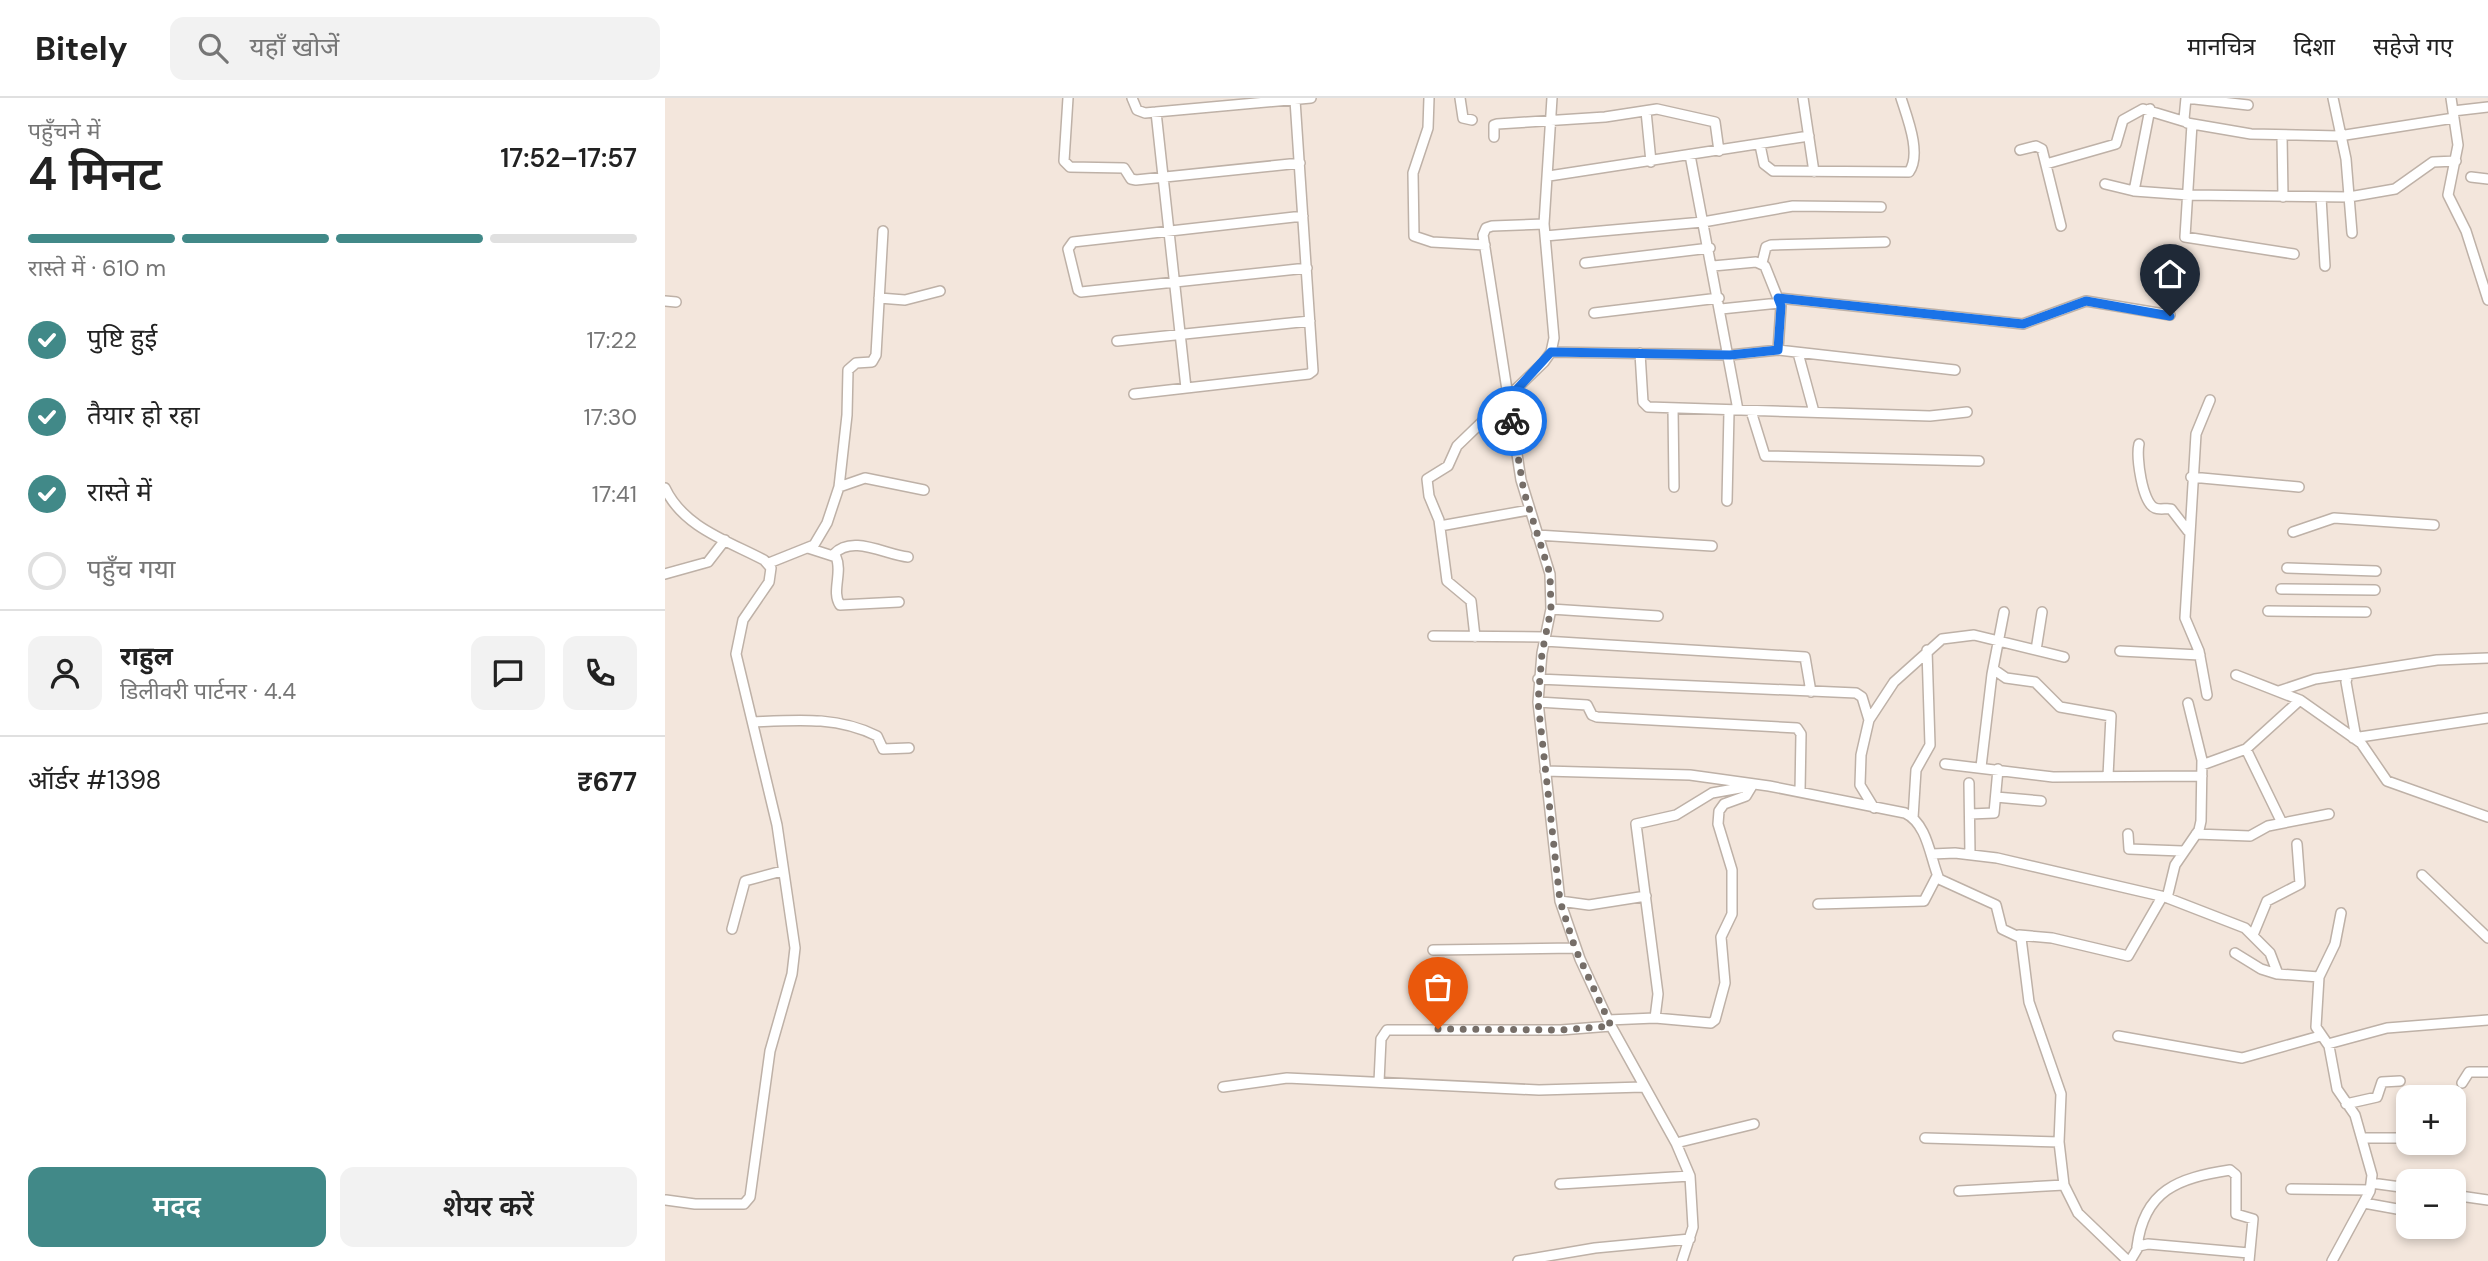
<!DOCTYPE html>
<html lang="hi">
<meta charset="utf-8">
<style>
:root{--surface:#fff;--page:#f2f2f2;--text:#222;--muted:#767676;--line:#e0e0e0;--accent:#418988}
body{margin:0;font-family:"DM Sans","Noto Sans Devanagari",sans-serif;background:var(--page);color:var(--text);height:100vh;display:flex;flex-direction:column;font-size:26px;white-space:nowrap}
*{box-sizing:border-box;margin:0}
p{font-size:23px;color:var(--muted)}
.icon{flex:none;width:38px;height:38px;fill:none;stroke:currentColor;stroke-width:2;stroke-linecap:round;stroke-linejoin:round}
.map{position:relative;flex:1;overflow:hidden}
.side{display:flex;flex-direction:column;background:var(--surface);width:665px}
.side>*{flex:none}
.controls{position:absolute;left:1731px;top:987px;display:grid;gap:14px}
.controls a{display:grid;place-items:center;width:70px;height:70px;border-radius:14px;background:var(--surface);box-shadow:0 4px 10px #0003;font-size:35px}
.pin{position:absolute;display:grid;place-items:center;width:60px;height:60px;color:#fff;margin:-72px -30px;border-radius:50% 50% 50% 0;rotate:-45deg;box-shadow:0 0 7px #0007}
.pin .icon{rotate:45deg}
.courier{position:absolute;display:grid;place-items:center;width:70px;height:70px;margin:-35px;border:5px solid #1a73e8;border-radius:50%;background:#fff;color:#222;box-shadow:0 2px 9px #0007}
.head em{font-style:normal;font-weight:600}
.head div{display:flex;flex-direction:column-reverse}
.head{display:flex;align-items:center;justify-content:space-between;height:119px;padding:0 28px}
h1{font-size:46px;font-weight:600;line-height:52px}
.bar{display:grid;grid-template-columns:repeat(4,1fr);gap:10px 7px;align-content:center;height:84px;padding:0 28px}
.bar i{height:9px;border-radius:5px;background:var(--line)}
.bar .on{background:var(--accent)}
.bar p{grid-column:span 4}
.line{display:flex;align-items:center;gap:18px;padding:0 28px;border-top:2px solid var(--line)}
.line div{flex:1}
.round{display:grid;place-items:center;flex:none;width:74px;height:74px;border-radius:14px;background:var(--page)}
ol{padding:0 28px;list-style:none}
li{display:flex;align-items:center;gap:21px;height:77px}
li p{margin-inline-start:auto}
li .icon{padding:7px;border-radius:50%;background:var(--accent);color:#fff;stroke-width:4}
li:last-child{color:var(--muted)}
li i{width:38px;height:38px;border:4px solid var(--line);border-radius:50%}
.button{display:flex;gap:14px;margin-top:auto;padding:14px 28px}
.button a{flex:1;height:80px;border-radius:14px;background:var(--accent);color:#fff;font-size:28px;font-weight:600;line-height:80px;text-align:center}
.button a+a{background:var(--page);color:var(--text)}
header{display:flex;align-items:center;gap:42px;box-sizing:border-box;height:98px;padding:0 35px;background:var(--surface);border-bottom:2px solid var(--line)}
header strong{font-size:33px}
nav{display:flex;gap:38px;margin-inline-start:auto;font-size:24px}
.search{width:490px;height:63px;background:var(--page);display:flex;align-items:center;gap:18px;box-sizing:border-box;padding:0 24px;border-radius:14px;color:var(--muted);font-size:26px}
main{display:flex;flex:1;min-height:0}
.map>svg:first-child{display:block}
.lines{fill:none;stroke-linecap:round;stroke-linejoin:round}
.minor-casing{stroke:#beb1a7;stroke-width:12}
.minor{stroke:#fff;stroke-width:9}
.done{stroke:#766e68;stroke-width:7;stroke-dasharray:0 12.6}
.route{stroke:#1a73e8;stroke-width:9}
</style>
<header>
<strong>Bitely</strong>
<div class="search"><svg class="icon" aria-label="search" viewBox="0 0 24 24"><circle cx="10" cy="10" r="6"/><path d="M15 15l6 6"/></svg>यहाँ खोजें</div>
<nav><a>मानचित्र</a><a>दिशा</a><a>सहेजे गए</a></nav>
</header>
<main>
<section class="side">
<div class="head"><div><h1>4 मिनट</h1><p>पहुँचने में</p></div><em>17:52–17:57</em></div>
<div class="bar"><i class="on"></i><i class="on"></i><i class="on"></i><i></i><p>रास्ते में · 610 m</p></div>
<ol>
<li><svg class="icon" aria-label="check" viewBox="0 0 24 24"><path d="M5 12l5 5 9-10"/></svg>पुष्टि हुई<p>17:22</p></li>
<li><svg class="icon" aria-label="check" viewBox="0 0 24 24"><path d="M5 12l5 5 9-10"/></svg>तैयार हो रहा<p>17:30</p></li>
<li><svg class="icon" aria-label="check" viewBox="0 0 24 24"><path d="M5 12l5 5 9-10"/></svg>रास्ते में<p>17:41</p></li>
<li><i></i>पहुँच गया</li>
</ol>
<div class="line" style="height:126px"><a class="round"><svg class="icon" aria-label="person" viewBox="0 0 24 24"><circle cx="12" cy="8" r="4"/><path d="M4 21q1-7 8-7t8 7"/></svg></a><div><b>राहुल</b><p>डिलीवरी पार्टनर · 4.4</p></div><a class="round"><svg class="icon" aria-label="chat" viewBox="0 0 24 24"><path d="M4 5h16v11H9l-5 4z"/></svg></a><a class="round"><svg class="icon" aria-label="phone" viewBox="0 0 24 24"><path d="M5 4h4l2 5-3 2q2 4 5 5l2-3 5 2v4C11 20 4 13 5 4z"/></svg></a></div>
<div class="line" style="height:91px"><div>ऑर्डर #1398</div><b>₹677</b></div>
<div class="button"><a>मदद</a><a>शेयर करें</a></div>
</section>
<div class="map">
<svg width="1823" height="1163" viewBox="0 0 1823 1163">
<rect width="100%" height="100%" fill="#f3e6dc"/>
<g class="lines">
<g class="minor-casing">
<path id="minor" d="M403,0L399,63L405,69L459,70L466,81L471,82L635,65
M467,0L472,12L480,15L646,0
M764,0L763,30L748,75L749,138L767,144L820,147
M795,0L798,20L807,22
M887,0L879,126L827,128L821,130L818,137L856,382L885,476L886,511L877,555L873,604L895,803L915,861L946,928L1011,1045L1025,1078L1028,1129L1017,1163
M1138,0L1149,74
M1521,0L1519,21L1522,25L1586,36L1674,38L1789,20
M1521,0L1583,7
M1668,0L1681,61L1687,135
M1786,0L1793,47L1783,97L1801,133L1823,202
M981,13L986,64
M1788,13L1823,9
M491,14L521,290
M1527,26L1520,139L1629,156
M1617,37L1618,99
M829,39V27L832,26L940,19L992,11L1050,24L1054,53
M1095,47L1099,66L1108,73L1244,74C1257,56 1242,19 1236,0
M1355,52L1371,48L1377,51L1396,128
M1025,57L1073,312
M1381,66L1451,46L1458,22L1478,11L1521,24
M884,78L1144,38
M1806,79L1823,81
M1440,86L1469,93L1524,97L1684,99L1730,91L1768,64L1791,63
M1469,93L1485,11
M1656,99L1660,168
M638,118L408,144L403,151L413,192L416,194L642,170
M880,138L1038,124L1128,108L1216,109
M920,165L1045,150
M1097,165L1101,149L1106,147L1220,144
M1048,168L1091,164L1100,168L1116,208L1113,252
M214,200L240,202L275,193
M1113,200L1358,226L1421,203L1505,217
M0,203L11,204
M1056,211L1114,205
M929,215L1054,200
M452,243L645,223
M886,254L1065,257L1113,252L1290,272
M975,255L978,304L983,309L1265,318L1302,314
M1133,255L1149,314
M469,296L644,276L648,273L630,2
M1008,310L1009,389
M1086,313L1100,358L1314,363
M1474,346C1471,358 1477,405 1490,410C1494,412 1502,410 1506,411L1523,433
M1526,379L1634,389
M174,389L200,380L259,392
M0,390C18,429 63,443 99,462L106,470L104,484L78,522L71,556L112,727L130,850L127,876L105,953L85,1099L79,1106H30L1,1102
M1062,403L1064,314
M775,428L864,412
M1628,434L1669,420L1769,427
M872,437L1047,448
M143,450L171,459C178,474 166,494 175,507L234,504
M169,456C187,436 221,457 243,459
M104,465L149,447L162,425L174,389L182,317L183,272L191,265L207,264L211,257L218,133
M1622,470L1711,473
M0,476L43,464L60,442
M1616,491L1710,492
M886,511L993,518
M1603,513L1701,514
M768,538L880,539
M810,539L806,503L782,483L774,422L764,398L762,381L783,368L792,348L879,264L886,254L889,240L879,126
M879,543L1140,559L1146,594
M1371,552L1377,514
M1455,553L1535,557
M1328,571L1341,580L1370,584L1395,609L1446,618L1443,678
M1571,577L1635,602L1696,645L1722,683L1823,719
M873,581L1191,595L1197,599L1204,622L1196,657L1195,687L1209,710
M1614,593L1650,581L1683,576
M1542,597L1534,553L1520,520L1531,336L1545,302
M873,604L922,607L927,617L932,619L1132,630L1136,636L1135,694
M1204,622L1229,584L1277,541L1309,537L1399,559
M88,624C131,622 172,618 212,638L218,651L244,650
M1688,640L1823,620
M1691,640L1681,584L1683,576L1772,562L1823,560
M1581,651L1617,725
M1280,666L1388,679L1537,678
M1537,667L1581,651L1635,602
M1316,669L1327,576L1339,514
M880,673L1025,677L1104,688L1240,715C1263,726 1265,760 1274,781L1331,807L1337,831L1356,840L1364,904L1396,996L1394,1044L1399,1087L1413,1115L1463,1163
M1304,685L1305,756
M1331,699L1376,703
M1305,716L1329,715L1333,671
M1248,720L1251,672L1265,647L1262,552
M1463,736L1464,751L1517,753
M1531,736L1585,738L1603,728L1664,716
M1267,756L1290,755L1332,760L1500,799L1580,830L1605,855L1613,876L1654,879L1651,929L1664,948L1672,991L1690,1017L1707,1077L1705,1093L1667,1163
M1757,777L1823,840
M1502,800L1510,767L1534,732L1536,723L1537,662L1523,605
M895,803L924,807L981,798
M1153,806L1259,803L1272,778
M67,831L80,783L117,773
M1354,837L1387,840L1463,858L1497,799
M1588,837L1602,803L1635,786L1632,746
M768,852L910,850
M1570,855L1596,871L1612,876
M1654,879L1670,846L1676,815
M990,920L993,896L971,726L1011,717L1047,695L1086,688
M943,922L990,920L1046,925L1050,922L1060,885L1056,839L1067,816V772L1053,726L1054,713L1059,706L1081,698L1087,688
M1453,938L1577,960L1655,938
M1663,946L1722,930L1823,922
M714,984L716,941L722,932H896L946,928
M1797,985L1804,974H1823
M558,989L622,980L874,992L978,989
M1681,1006L1712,999L1717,984L1735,983
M1260,1040L1394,1044
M1698,1040H1743
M1011,1045L1089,1026
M1706,1085L1743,1090
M895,1086L1025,1078
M1626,1091L1705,1092
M1294,1093L1399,1087
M1788,1097L1823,1102
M1699,1105L1743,1113
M1472,1149C1479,1092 1513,1080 1565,1072L1571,1077V1116L1588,1121L1584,1163
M853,1163L930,1150L1025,1141
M1465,1163L1474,1148L1483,1146L1584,1155"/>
</g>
<use href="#minor" class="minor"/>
</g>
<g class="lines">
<path class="done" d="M773,931L896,932L946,928L910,850L895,803L873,604L877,555L886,511L885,476L859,394L847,323"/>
<path class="route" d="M847,323L843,301L886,254L1065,257L1113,252L1116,208L1113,200L1358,226L1421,203L1505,218"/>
</g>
</svg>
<div class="controls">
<a>+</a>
<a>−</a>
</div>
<div class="pin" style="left:773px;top:931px;background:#ea580c"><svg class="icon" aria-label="bag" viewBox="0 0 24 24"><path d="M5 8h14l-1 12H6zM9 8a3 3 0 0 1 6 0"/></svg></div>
<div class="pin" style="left:1505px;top:218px;background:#1f2937"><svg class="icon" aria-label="home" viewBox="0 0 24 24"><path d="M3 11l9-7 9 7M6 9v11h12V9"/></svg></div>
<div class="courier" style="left:847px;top:323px"><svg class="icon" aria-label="bike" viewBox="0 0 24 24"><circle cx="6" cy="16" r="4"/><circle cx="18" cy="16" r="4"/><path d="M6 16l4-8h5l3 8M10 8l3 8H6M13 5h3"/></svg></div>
</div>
</main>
